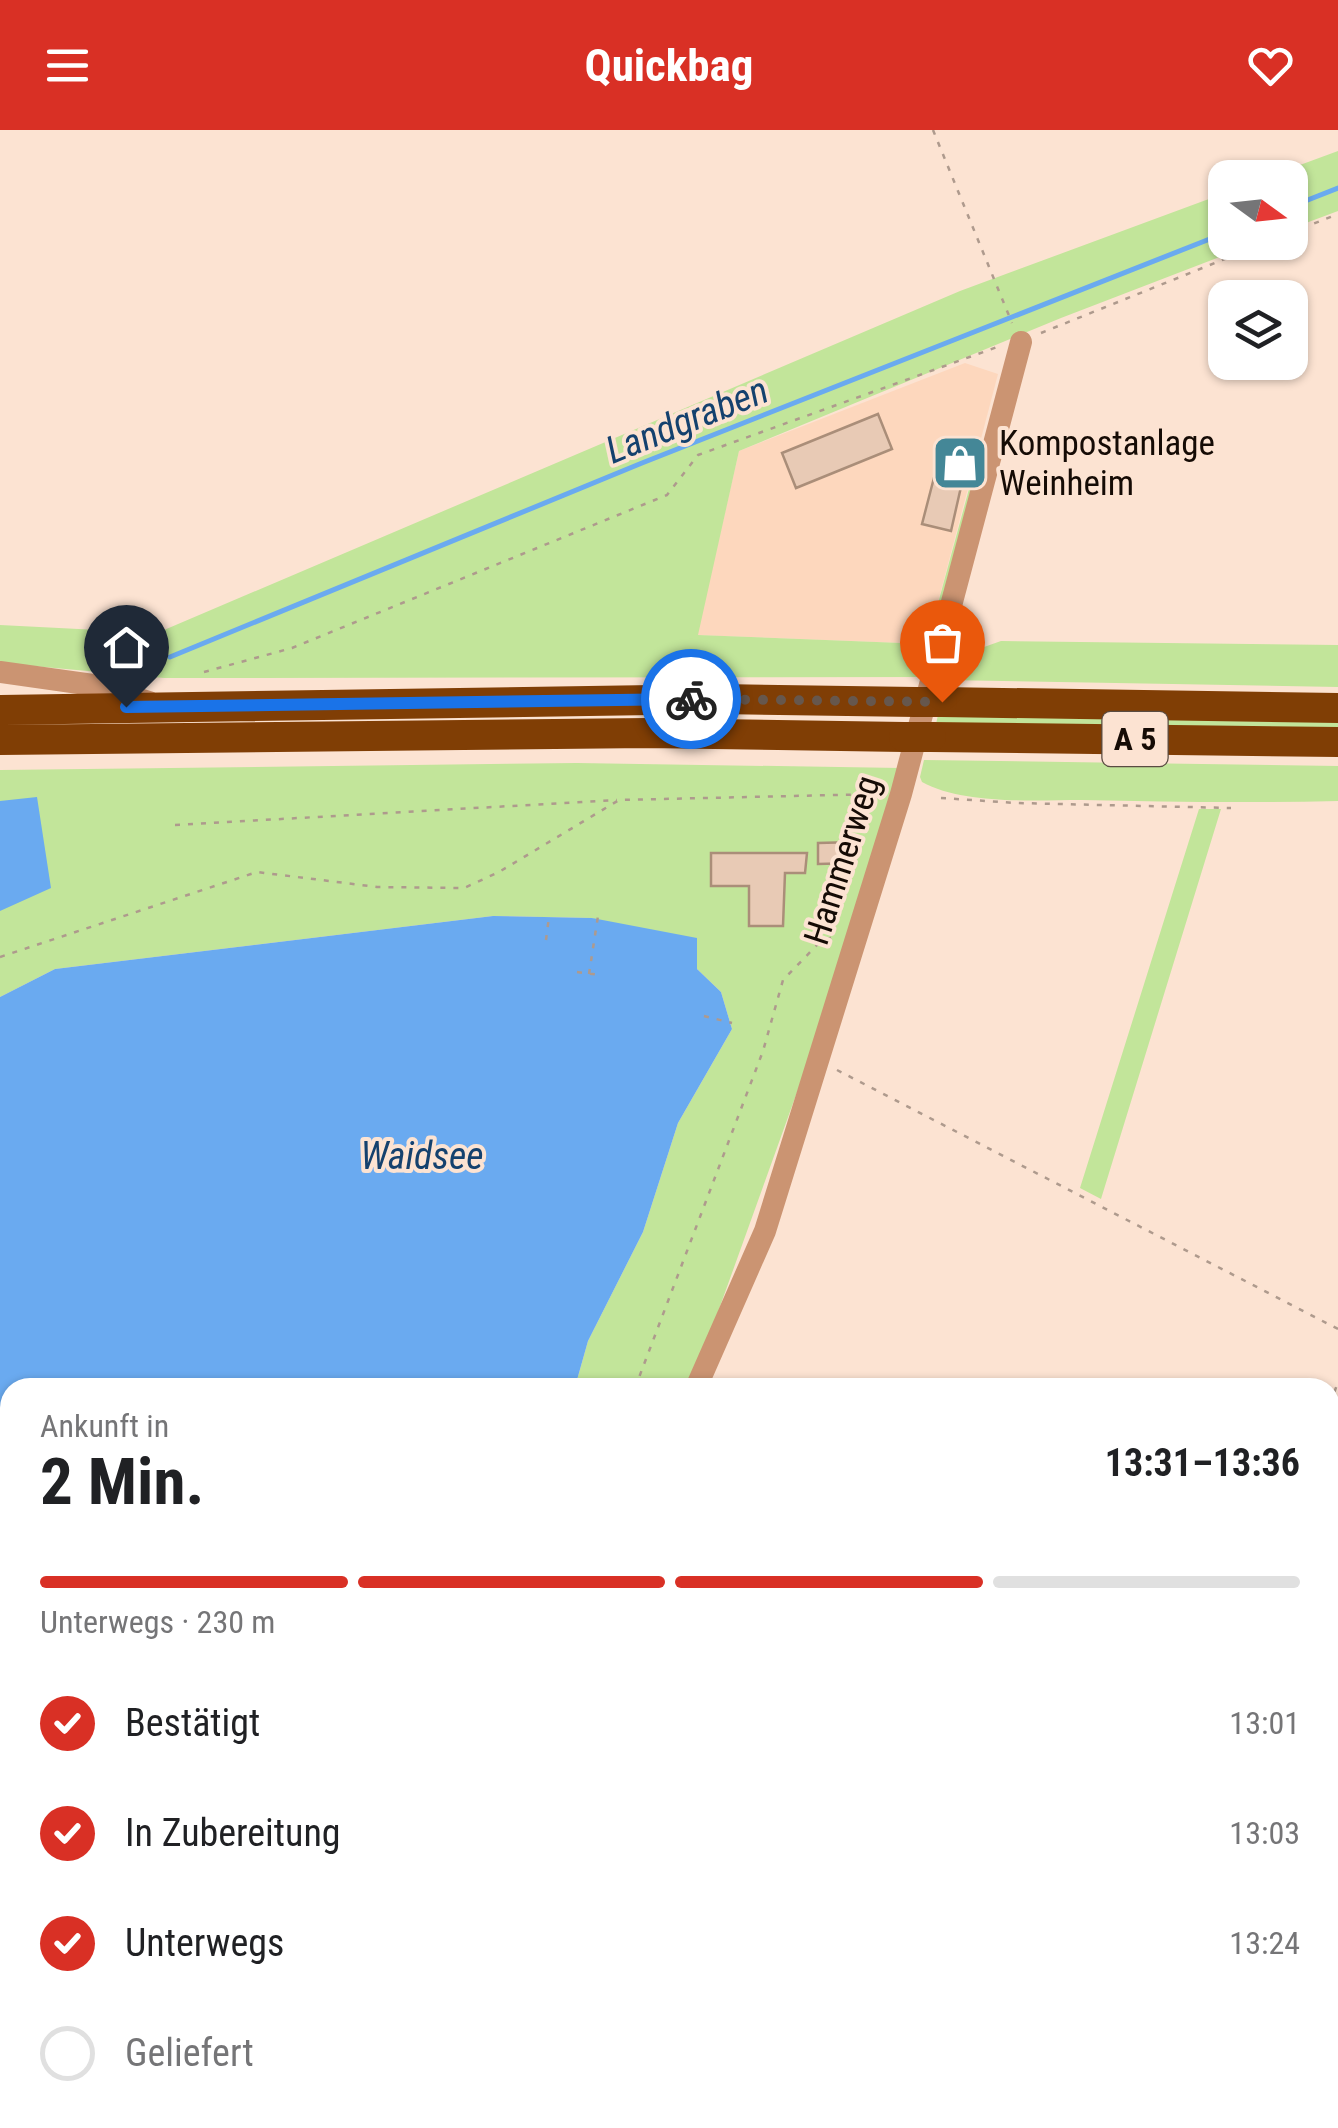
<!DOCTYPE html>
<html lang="de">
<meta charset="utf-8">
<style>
:root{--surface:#fff;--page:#f6f6f6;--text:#202124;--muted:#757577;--line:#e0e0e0;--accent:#d93025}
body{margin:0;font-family:"Roboto Condensed",sans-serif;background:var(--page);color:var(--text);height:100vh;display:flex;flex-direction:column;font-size:38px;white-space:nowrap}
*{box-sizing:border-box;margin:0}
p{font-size:32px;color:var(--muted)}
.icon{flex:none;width:55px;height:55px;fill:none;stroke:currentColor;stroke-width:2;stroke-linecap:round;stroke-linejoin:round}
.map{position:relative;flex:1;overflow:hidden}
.side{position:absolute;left:0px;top:1248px;width:1340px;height:752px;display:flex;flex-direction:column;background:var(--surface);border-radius:30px 30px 0 0;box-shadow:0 2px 8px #0004}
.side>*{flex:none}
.needle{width:65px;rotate:105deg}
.tools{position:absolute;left:1208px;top:30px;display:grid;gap:20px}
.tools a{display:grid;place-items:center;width:100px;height:100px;border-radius:20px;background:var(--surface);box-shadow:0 2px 8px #0004;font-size:50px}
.pin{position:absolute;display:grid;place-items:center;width:85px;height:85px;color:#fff;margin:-102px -42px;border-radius:50% 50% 50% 0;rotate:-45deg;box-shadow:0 0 10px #0007}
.pin .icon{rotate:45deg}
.courier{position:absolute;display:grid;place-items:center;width:100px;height:100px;margin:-50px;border:8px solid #1a73e8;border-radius:50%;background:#fff;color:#222;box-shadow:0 2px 12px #0007}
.overview em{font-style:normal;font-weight:700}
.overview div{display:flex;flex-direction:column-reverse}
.overview{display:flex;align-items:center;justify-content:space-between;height:170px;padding:0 40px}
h1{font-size:65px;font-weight:700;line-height:75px}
.bar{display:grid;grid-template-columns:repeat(4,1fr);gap:15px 10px;align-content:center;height:120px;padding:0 40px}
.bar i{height:12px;border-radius:8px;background:var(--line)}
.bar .on{background:var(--accent)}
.bar p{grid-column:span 4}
ol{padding:0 40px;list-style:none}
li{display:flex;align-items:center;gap:30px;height:110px}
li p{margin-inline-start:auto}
li .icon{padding:10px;border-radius:50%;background:var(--accent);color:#fff;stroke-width:4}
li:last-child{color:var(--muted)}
li i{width:55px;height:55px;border:5px solid var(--line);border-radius:50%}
header{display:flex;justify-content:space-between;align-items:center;height:130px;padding:0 40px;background:var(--accent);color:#fff;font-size:45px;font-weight:700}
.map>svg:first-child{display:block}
.built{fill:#fdd7bd}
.green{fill:#c2e59a}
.water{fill:#6aaaf0}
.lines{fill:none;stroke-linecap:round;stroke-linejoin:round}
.stream{stroke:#6aaaf0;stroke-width:5}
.building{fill:#e8cab5;stroke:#aa8e79;stroke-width:2.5}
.path{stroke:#ae9a8d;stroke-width:2.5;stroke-dasharray:5 8;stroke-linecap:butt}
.minor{stroke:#cb9472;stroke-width:22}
.highway{stroke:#803e05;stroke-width:30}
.rail{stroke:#33271f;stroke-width:5;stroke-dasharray:15 8;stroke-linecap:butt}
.highway-bridge{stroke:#803e05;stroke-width:30}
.done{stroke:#66574d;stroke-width:10;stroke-dasharray:0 18}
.route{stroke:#1a73e8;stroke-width:12}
.labels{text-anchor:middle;stroke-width:8;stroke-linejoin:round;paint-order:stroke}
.shield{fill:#fce3d2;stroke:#5a4c42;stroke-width:2.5}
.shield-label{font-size:32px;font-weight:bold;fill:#150b05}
.poi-label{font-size:35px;fill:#150b05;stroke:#fce3d2;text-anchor:start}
.street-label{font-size:35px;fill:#150b05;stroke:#fce3d2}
.water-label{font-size:38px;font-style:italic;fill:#14416e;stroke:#fce3d2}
</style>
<header><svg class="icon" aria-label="menu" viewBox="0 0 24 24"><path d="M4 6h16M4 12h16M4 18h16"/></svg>Quickbag<svg class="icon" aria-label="heart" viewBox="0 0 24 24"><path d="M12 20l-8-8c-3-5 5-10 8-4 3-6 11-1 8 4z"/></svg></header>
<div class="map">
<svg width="1338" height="1998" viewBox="0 0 1338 1998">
<rect width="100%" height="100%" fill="#fce3d2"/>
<path class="built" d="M965,233L998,244L927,514L697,505L739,321Z"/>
<path class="green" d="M1338,21V81L1290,99V48L1267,47Z
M1225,63V112L1256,113L1061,188L739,321L698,505L927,514L982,311L994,317L932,547L164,548L0,533V495L157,503L960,161Z
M1001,511L1338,515V557L945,550L953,528Z
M938,585L1338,592V602L936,594Z
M924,630L1338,636V671C1253,673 1167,672 1082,670C1034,670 964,675 922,652L920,647Z
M577,633L901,638L810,926L691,1257H575L588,1211L643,1102L678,993L732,899L721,862L697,839L592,788L493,786L55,839L0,867V640Z
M1199,679H1221L1101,1069L1080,1058Z
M273,1990H380L376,1998H271Z"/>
<path class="water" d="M37,667L51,758L0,781V671Z
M493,786L592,788L697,808V839L721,862L732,899L678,993L643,1102L588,1211L575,1257L10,1258V1990H273L271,1998H0V867L55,839Z"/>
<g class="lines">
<path class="stream" d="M1290,77L1338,58
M170,527L642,333L1225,103"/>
</g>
<path class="building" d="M878,284L892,319L796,358L782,323Z
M954,323L968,326L951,401L922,394L936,340L949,344Z
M855,712L856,733L818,734V713Z
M711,723H807L805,743H785L783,796H749V756H711Z"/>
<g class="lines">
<path class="path" d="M933,0L1012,193
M1290,103L1338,84
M1041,203L1267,112
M204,542L292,518L667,365L698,325L1000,216
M941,668L1016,673L1231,678
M175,695L617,670
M546,810L549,787
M0,827L257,742L377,757L464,758L499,742L619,670L879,664
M577,842L600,845
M589,844L598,786
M704,886L732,893
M837,940L1338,1199
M635,1258L763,921L783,850L819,813L835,806
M1330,1274L1338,1252
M1330,1577L1338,1605
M304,1998L308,1990
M939,1998L943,1990"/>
<path class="minor" d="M0,542L93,555L149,572
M696,1258L765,1101L901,664L1021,212
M1330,1777L1338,1780
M385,1998L388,1990
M1214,1998L1218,1990"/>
<path class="highway" d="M942,572L1338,578
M0,580L718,569L916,572
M931,607L1338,612
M0,610L648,603L904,607"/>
<path class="rail" d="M1330,1314L1338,1299
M961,1998L966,1990"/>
<path class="highway-bridge" d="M916,572H942
M904,607H931"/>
</g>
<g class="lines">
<path class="done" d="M691,569L942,572"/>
<path class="route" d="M126,577L691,569"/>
</g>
<defs>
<g id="shop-square" transform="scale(2.875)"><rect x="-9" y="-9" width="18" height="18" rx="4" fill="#448797" stroke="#fce3d2"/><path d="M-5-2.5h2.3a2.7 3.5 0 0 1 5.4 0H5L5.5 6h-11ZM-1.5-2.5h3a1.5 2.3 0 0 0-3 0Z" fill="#fff"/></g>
</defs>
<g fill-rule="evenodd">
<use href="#shop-square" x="960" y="333"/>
</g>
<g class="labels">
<rect class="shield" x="1102.5" y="582" width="65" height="54" rx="8"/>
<g class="shield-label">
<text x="1135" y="620">A 5</text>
</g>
<g class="poi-label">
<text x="999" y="325">Kompostanlage<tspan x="999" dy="40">Weinheim</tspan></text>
</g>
<g class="street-label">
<text transform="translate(842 730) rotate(-72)" y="12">Hammerweg</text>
</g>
<g class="water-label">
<text transform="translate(687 290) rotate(-22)" y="13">Landgraben</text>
<text x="422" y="1039">Waidsee</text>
</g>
</g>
</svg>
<div class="tools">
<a><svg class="needle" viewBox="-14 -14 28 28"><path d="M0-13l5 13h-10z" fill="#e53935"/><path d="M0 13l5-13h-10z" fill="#757577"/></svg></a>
<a><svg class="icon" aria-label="layers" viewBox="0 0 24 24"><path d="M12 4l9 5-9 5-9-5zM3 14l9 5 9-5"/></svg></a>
</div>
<div class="pin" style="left:942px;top:572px;background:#ea580c"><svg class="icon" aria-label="bag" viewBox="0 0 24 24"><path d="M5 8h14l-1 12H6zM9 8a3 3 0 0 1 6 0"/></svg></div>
<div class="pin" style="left:126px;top:577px;background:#1f2937"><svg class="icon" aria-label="home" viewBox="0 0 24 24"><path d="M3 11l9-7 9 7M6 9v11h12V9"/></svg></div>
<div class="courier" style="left:691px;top:569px"><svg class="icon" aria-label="bike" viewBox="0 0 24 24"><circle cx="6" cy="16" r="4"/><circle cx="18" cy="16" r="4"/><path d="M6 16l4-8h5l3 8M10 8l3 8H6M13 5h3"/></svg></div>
<section class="side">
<div class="overview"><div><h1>2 Min.</h1><p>Ankunft in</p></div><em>13:31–13:36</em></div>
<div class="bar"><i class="on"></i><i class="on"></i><i class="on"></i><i></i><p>Unterwegs · 230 m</p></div>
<ol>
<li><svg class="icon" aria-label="check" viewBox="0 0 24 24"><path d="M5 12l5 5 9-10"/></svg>Bestätigt<p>13:01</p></li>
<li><svg class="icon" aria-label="check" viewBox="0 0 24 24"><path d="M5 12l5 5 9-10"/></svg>In Zubereitung<p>13:03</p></li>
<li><svg class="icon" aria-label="check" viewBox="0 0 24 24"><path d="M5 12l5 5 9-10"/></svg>Unterwegs<p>13:24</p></li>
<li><i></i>Geliefert</li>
</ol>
</section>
</div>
